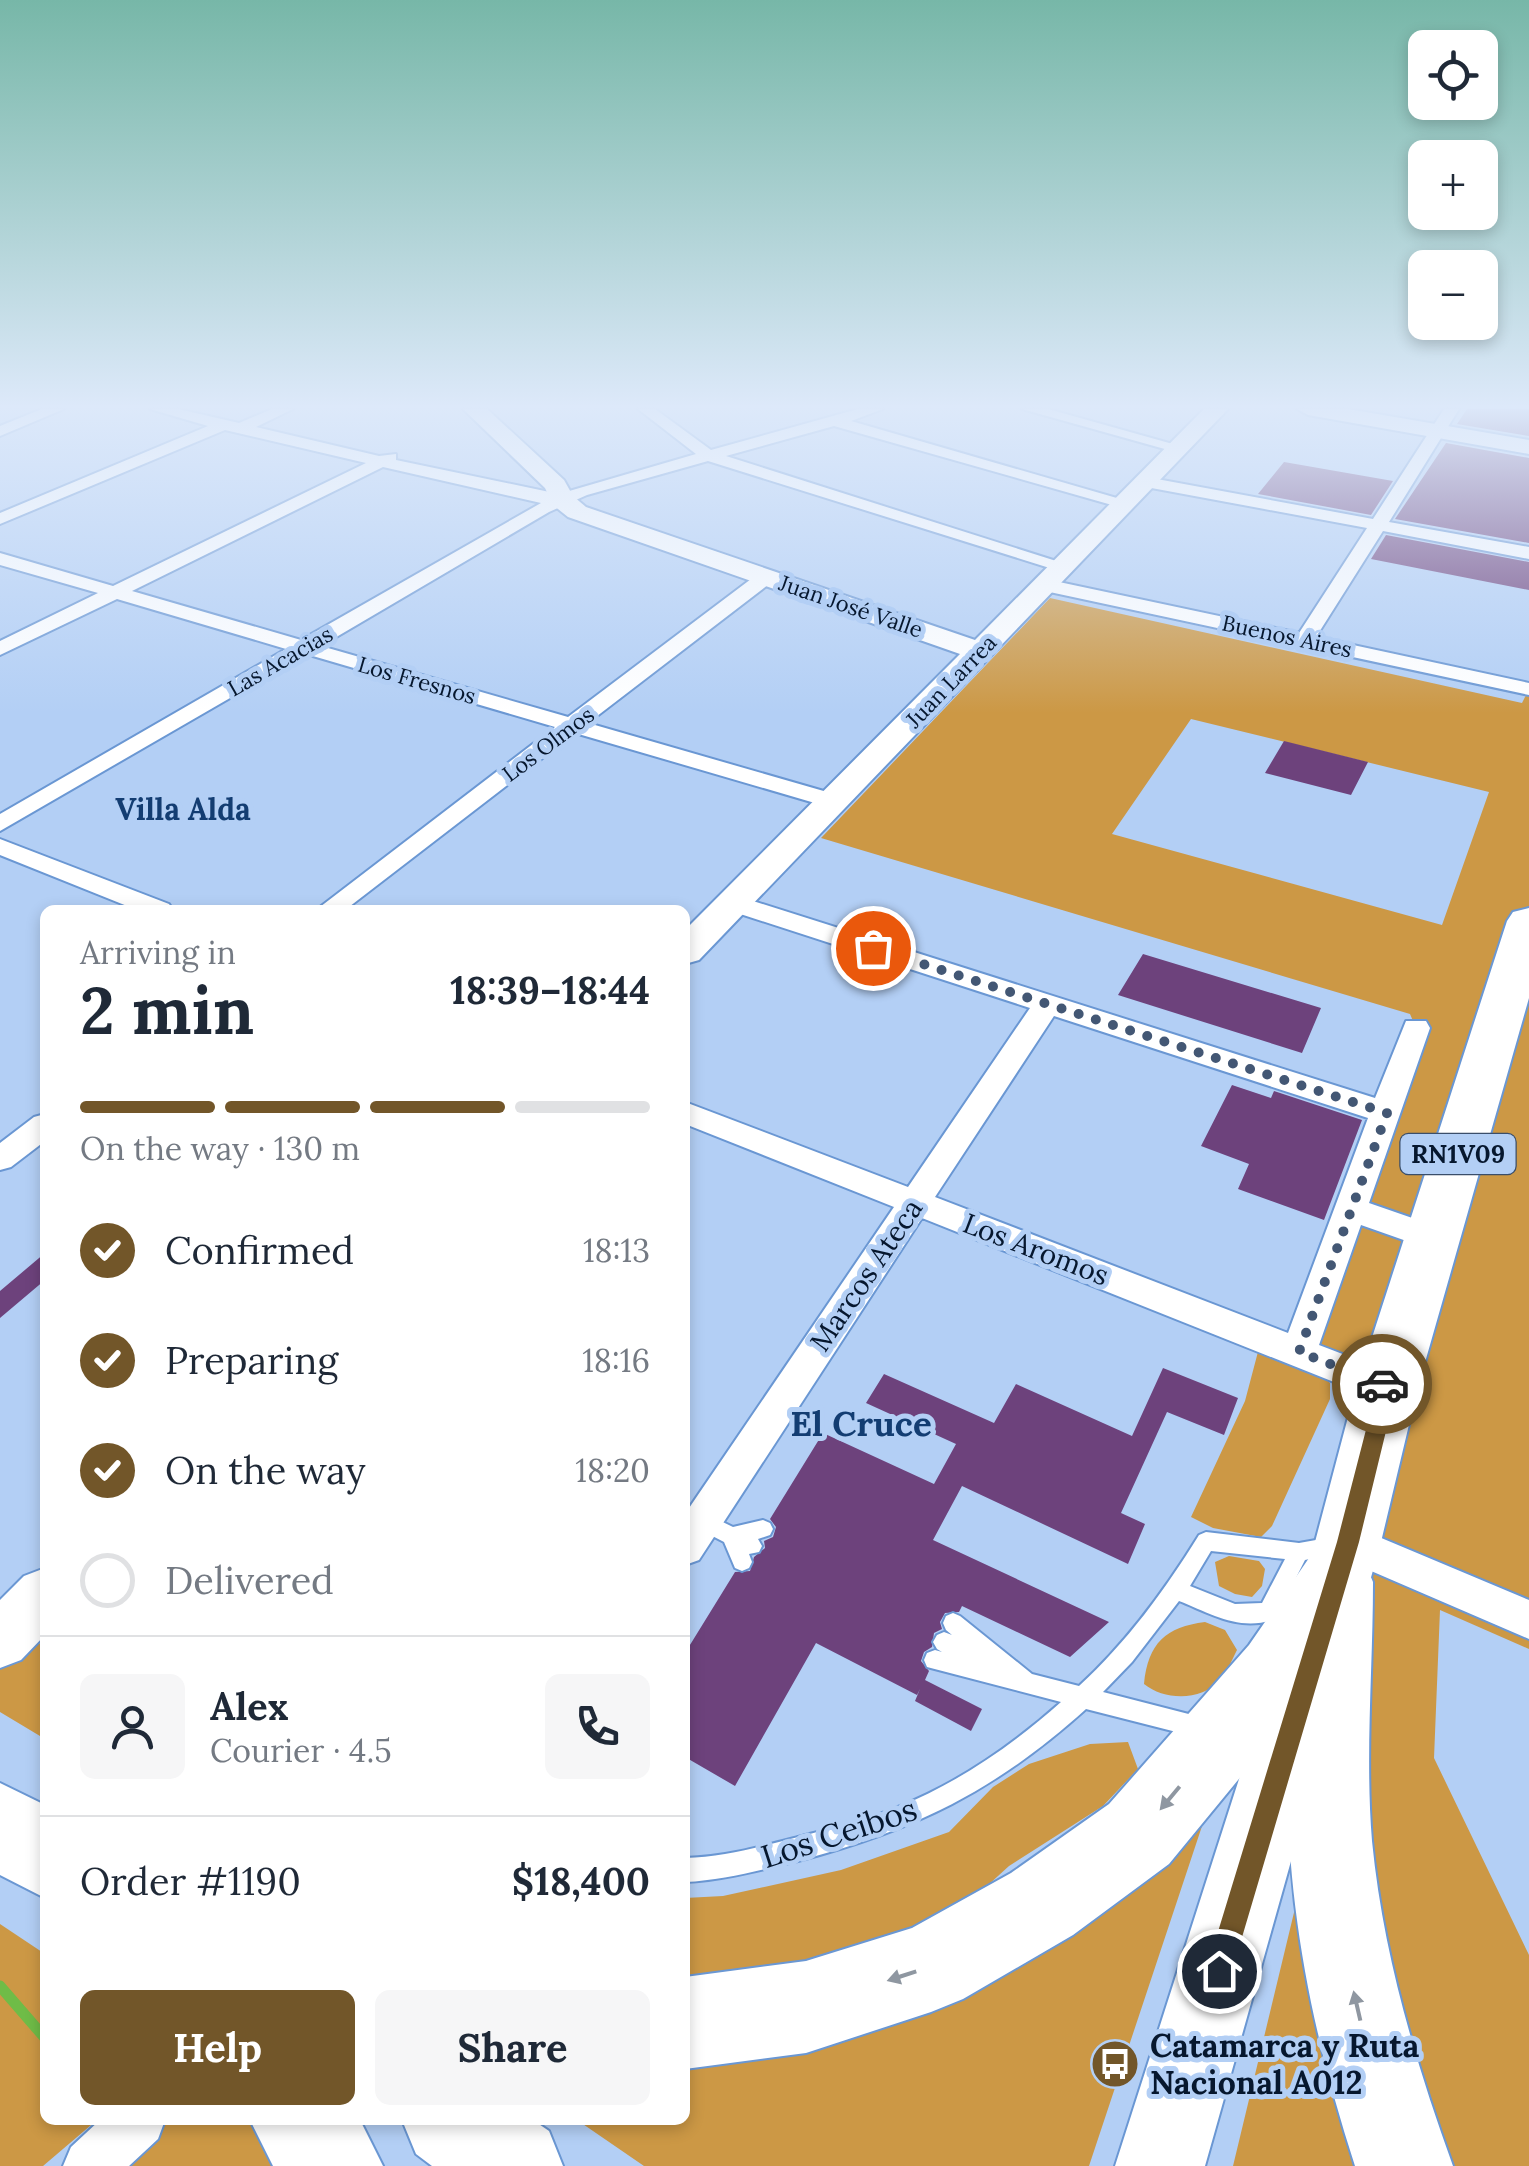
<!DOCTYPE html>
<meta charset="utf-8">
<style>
:root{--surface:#fff;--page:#f6f6f7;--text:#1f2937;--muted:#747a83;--line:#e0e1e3;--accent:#725629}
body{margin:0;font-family:Lora,serif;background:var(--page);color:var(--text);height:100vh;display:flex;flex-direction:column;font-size:38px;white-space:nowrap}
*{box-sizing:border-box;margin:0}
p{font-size:32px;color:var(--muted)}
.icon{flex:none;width:55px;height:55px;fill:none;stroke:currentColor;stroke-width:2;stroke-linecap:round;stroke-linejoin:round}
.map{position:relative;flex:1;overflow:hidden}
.details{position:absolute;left:40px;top:905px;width:650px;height:1220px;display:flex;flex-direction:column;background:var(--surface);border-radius:15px;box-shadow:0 5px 15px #0003}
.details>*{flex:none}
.fabs{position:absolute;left:1408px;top:30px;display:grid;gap:20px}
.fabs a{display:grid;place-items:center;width:90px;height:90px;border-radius:15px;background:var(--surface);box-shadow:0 5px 15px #0003;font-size:50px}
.pin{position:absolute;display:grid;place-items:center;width:85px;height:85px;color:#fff;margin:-42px;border:5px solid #fff;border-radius:50%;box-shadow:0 2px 10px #0007}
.courier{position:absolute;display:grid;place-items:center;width:100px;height:100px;margin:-50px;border:8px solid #725629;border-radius:50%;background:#fff;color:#222;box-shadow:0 2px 12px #0007}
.summary em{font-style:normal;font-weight:800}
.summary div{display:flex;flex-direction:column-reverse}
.summary{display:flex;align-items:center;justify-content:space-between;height:170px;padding:0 40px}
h1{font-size:65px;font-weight:800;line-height:75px}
.bar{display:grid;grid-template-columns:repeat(4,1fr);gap:15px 10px;align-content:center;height:120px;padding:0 40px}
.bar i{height:12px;border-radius:8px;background:var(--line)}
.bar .active{background:var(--accent)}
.bar p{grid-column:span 4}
.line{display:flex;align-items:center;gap:25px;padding:0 40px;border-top:2px solid var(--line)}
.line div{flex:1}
.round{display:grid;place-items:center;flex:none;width:105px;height:105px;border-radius:15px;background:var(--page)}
ol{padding:0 40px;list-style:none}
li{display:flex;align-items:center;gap:30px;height:110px}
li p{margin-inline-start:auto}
li .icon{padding:10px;border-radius:50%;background:var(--accent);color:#fff;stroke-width:4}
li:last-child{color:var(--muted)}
li i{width:55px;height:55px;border:5px solid var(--line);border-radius:50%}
.action{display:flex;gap:20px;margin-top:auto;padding:20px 40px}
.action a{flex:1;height:115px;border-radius:15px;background:var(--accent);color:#fff;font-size:40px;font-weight:800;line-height:115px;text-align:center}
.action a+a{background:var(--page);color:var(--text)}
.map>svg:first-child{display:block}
.green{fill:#cc9845;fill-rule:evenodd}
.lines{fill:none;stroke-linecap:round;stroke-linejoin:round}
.stream{stroke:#6fbc47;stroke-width:11}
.building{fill:#6d427c}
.lane-casing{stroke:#6a97d3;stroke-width:4}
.street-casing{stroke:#6a97d3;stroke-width:4}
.secondary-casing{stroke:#6a97d3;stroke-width:4}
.primary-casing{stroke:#6a97d3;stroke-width:4}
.highway-casing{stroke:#6a97d3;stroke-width:4}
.lane{fill:#fff;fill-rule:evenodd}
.street{fill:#fff;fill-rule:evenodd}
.secondary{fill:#fff;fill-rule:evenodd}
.primary{fill:#fff;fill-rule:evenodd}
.highway{fill:#fff;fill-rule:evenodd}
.oneway{fill:#8f97a1}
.route{fill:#725629}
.done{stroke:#435774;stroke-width:10;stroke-dasharray:0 18}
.labels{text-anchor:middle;stroke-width:10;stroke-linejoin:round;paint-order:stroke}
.far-street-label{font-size:22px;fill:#06172e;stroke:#b3cff5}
.shield{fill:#b3cff5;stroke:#3a4e6a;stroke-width:2.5}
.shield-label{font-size:25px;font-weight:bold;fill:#06172e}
.street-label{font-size:28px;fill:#06172e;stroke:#b3cff5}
.neighbourhood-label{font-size:30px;font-weight:bold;fill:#133d72;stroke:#b3cff5}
.near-street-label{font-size:32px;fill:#06172e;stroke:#b3cff5}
.near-poi-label{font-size:32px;font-weight:bold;fill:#06172e;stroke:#b3cff5;text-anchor:start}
.near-neighbourhood-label{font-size:35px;font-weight:bold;fill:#133d72;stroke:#b3cff5}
</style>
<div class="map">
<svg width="1529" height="2166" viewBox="0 0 1529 2166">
<rect width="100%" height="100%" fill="#b3cff5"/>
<path class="green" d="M1050,598L1522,703L1529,689V1649L1440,1610L1434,1758L1529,1955V2166H1404L1341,1937L1387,1387L1299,1352L1416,1028L1410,1014L821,838ZM1191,719L1489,792L1442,925L1112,834Z
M1259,1348L1315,1369L1330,1383V1399L1272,1526L1261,1537L1213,1528L1191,1517L1245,1401Z
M1229,1556L1259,1561L1265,1569L1262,1586L1252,1597L1235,1594L1219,1586L1215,1562Z
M1205,1622L1225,1630L1237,1650C1232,1660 1227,1672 1220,1680C1202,1701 1165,1701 1144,1684C1148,1643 1166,1627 1205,1622Z
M24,1640L45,1645V1739L0,1712V1660Z
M1128,1742L1138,1769L1103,1806L1009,1866L954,1916L685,2002V1898L723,1896L841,1870L949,1832L993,1787L1029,1764L1090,1744Z
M1212,1796L1089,2166H644L577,2120H685V2046Z
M1304,1871L1381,2166H1233Z
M0,1924L45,1954V2120H97L43,2166H0Z
M154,2120H254L292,2166H109Z"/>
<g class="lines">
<path class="stream" d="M0,1986L45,2038"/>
</g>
<path class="building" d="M1467,409H1529V436L1457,424Z
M1446,443L1529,458V543L1395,519Z
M1284,462L1393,481L1371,515L1258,494Z
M1386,535L1529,562V590L1371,559Z
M1284,741L1368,762L1351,795L1265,773Z
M1143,954L1321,1008L1302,1053L1118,995Z
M1232,1085L1271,1098L1274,1091L1362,1120L1324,1220L1238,1189L1249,1164L1201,1146Z
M45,1253V1280L0,1318V1291Z
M1163,1368L1238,1398L1224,1435L1167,1412L1121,1513L1145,1524L1128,1564L962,1486L933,1540L1109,1622L1070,1657L962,1606L959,1612L945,1613L940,1622L942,1629L934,1633L932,1647L924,1652L921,1661L929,1671L925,1680L982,1709L971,1731L915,1701L920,1689L917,1695L816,1643L735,1786L685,1757V1653L735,1572L750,1571L754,1557L765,1548L764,1541L773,1537L776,1527L770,1519L823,1433L934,1484L956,1444L866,1403L884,1374L994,1423L1016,1384L1132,1436Z"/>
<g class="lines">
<g class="lane-casing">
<path id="lane" d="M702,1512L733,1527L763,1520L770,1523L773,1529L770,1535L758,1539L762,1546L759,1552L749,1554L752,1562L749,1568L742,1571L735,1568L724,1542L695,1527L692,1521L695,1515Z
M1206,1532L1299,1543L1333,1537L1340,1540L1343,1546L1340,1552L1305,1560L1275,1619C1240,1632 1212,1614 1179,1601L1132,1662L1103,1692L1208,1719L1211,1727L1208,1735L1200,1738L1086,1709C995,1791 915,1830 798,1861C760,1870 724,1880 685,1882V1858C724,1857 760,1847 798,1837C832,1828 867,1820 900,1806C958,1783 1014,1744 1061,1702L927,1667L924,1660L927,1653L935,1650L942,1652L937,1649L933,1642L937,1635L944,1632L952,1635L946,1630L943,1623L946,1616L953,1613L960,1616L1032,1674L1079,1686C1127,1642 1165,1590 1199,1535ZM1211,1551L1285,1559L1262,1603L1235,1604L1190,1586Z"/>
</g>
<g class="street-casing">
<path id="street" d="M42,409H64L0,436V426Z
M150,409H178L239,423L272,409H293L256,427L379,456L396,454V460L559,494L696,454L638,409H655L711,450L858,409H883L851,421L1134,503L1119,507L834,426L726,456L1072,566L1070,570H1056L708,461L587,495L549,512L321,646L568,717L759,573H773V581L588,723L841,796L845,801L841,806H825L575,733L345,910H316L555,727L306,654L0,831V814L286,649L117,599L0,655V641L98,593L0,565V553L113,586L366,463L225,430L0,524V513L208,426ZM383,467L541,503L301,640L132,591Z
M1022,409H1048L1187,448L1179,453Z
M1444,409H1459L1389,522L1529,547V559L1383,531L1316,637L1529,683V695L1045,591L1035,585L1045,579L1299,633L1367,528L1146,487L1138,482L1146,477L1373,519Z
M0,839L169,904L173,910H137L0,855Z
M734,895L1375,1098L1406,1021H1426L1430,1028L1369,1203L1444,1229L1449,1238L1444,1247L1432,1250L1361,1225L1319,1345L1400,1376L1405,1387L1400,1398L1387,1402L1374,1398L922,1218L699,1560L685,1565V1514L894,1207L685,1124V1102L908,1187L1030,1008L725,909L721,903L725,897ZM1054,1016L1368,1118L1288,1333L935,1197Z
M45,1114V1141L11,1167L0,1170V1143L34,1117Z
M1348,1524L1529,1600V1639L1334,1555L1328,1542L1334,1529Z
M100,2120H165L158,2139L129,2166H63L71,2147Z"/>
</g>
<g class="secondary-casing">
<path id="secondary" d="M463,409H487L564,480L573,496L586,507L975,640L1204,409H1228L699,960L685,964V930L960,654L568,517L553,505L545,488Z
M1297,409H1348L1529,440V454L1308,415Z
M45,1568V1635L21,1660L0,1668V1600L24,1576Z"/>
</g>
<g class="primary-casing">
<path id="primary" d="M1529,908V998L1418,1387L1381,1542L1205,2166H1115L1315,1542L1356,1387L1507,921L1513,912Z"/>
</g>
<g class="highway-casing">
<path id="highway" d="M1336,1548L1363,1558L1373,1582C1373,1668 1365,1755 1372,1841C1383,1953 1415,2061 1453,2166H1355C1307,2018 1280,1873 1289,1718L1169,1864L1073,1935L963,1999L931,2012L806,2053L685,2069V1977L806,1961L912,1928L1011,1873L1109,1804L1249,1645L1309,1558Z
M0,1783L45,1805V1898L0,1875Z
M250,2120H360L383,2166H273Z
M402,2120H533L549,2131L563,2166H432L416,2154Z"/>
</g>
<use href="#lane" class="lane"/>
<use href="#street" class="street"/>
<use href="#secondary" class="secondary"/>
<use href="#primary" class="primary"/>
<use href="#highway" class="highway"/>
</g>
<defs><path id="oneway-solid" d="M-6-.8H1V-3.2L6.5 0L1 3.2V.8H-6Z" transform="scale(2.5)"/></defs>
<g class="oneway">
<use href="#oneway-solid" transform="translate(1170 1798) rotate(130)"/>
<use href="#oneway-solid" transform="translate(902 1976) rotate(162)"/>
<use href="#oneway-solid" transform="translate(1357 2006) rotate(-103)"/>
</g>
<linearGradient id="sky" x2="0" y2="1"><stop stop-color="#77b7a8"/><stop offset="0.57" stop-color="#dde9fa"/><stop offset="1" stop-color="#dde9fa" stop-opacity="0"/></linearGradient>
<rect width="1529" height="713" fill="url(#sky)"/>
<path class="route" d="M1382,1376L1394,1381L1397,1386L1359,1542L1232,1971L1228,1981L1219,1985L1210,1981L1206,1971L1337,1542L1376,1391L1372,1384Z"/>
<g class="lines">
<path class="done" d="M873,948L1387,1113L1299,1352L1382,1384"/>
</g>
<defs>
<g id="bus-disc" transform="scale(2.5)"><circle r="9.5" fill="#725629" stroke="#b3cff5"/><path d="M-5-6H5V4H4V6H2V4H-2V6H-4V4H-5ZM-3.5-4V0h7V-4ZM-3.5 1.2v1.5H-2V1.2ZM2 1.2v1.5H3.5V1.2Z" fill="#fff"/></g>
</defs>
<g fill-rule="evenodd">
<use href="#bus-disc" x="1115" y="2064"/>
</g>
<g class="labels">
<g class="far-street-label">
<text transform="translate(851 606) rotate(19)" y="8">Juan José Valle</text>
<text transform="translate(1287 636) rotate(12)" y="8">Buenos Aires</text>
<text transform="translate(280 661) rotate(-30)" y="8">Las Acacias</text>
<text transform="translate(417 680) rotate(16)" y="8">Los Fresnos</text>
<text transform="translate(951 681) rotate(-46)" y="8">Juan Larrea</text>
<text transform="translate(548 744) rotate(-37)" y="8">Los Olmos</text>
</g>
<rect class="shield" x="1400.5" y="1134" width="115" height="40" rx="8"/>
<g class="shield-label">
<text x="1458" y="1163">RN1V09</text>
</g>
<g class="street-label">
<text transform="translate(1036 1249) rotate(21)" y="10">Los Aromos</text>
<text transform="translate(866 1275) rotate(-56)" y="10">Marcos Ateca</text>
</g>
<g class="neighbourhood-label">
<text x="183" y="820">Villa Alda</text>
</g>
<g class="near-street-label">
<text transform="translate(839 1833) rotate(-18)" y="11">Los Ceibos</text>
</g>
<g class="near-poi-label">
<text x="1150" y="2057">Catamarca y Ruta<tspan x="1150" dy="37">Nacional A012</tspan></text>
</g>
<g class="near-neighbourhood-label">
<text x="861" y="1436">El Cruce</text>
</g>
</g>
</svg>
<div class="fabs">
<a><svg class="icon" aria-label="locate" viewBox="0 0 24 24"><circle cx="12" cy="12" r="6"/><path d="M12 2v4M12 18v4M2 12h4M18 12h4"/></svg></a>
<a>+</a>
<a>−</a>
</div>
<div class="pin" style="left:873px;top:948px;background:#ea580c"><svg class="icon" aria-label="bag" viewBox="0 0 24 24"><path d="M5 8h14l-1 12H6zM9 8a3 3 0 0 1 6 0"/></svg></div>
<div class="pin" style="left:1219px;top:1971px;background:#1f2937"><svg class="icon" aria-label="home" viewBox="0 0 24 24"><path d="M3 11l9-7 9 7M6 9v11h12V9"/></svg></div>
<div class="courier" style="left:1382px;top:1384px"><svg class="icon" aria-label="car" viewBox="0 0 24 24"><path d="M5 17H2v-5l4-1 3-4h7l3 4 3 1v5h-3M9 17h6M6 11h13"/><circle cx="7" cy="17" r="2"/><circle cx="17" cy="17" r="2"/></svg></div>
<section class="details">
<div class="summary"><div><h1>2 min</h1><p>Arriving in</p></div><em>18:39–18:44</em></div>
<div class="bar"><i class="active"></i><i class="active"></i><i class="active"></i><i></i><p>On the way · 130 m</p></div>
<ol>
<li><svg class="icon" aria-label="check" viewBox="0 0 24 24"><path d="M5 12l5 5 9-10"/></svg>Confirmed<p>18:13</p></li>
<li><svg class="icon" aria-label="check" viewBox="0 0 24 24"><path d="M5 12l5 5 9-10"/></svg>Preparing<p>18:16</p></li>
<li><svg class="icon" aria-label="check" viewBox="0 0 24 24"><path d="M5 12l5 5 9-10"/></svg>On the way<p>18:20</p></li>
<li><i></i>Delivered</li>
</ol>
<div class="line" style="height:180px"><a class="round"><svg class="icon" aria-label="person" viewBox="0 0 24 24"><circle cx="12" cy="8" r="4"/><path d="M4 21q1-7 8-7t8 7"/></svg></a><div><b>Alex</b><p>Courier · 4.5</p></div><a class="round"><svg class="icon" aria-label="phone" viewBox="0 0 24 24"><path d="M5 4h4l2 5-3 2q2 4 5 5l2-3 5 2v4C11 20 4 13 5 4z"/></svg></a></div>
<div class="line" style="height:130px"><div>Order #1190</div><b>$18,400</b></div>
<div class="action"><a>Help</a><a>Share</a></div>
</section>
</div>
